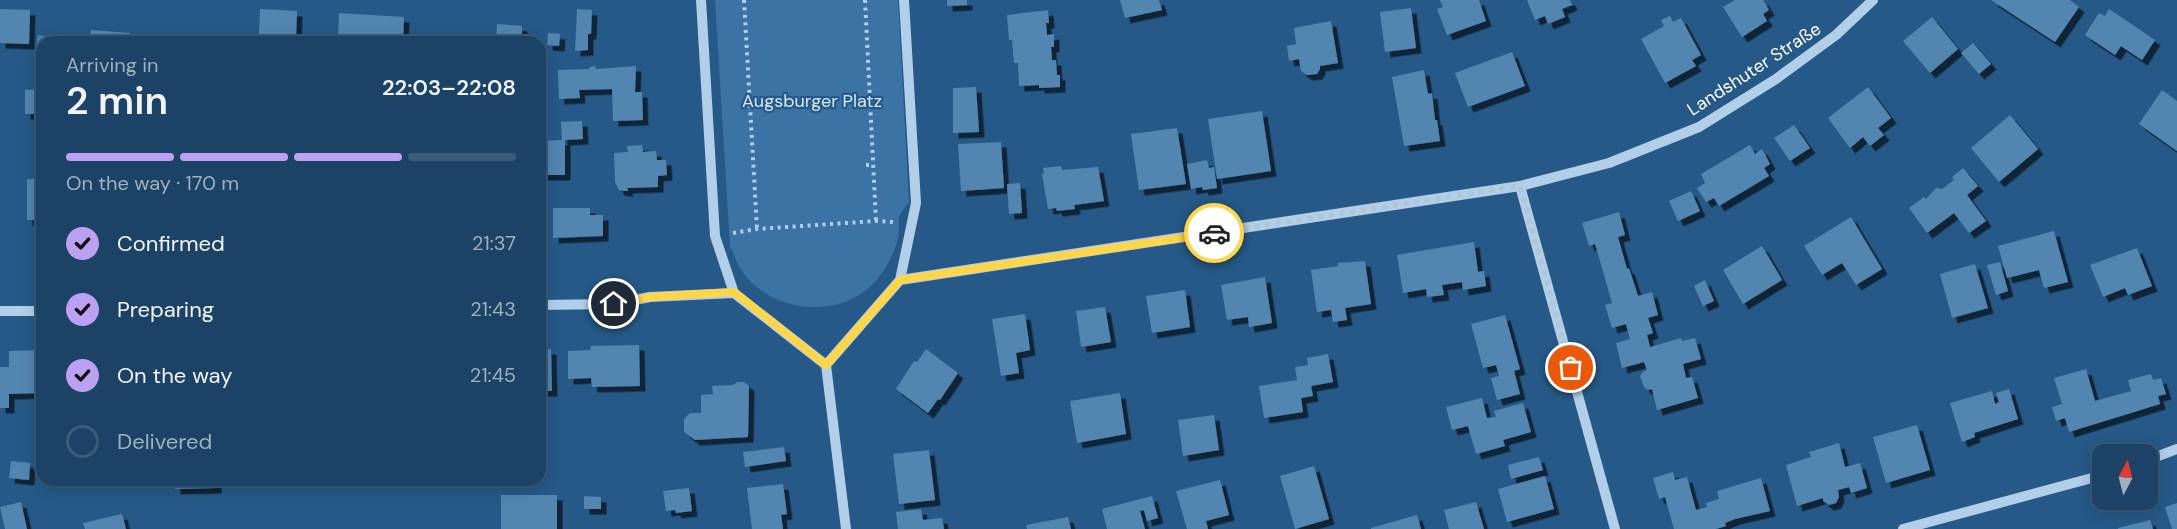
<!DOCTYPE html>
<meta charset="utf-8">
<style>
:root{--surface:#1c4365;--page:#294e6e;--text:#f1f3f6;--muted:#a0b0bf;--line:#3a5c79;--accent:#bca0f2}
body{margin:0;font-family:"DM Sans",sans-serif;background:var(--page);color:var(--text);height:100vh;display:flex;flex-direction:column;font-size:22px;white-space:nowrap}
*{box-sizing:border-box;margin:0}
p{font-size:20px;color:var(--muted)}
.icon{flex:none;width:33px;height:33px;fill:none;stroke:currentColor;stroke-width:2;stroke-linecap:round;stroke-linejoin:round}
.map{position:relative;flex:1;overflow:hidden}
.sheet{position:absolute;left:36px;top:36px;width:510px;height:450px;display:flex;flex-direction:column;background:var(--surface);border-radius:18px;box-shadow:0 3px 15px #0003,0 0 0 2px var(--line)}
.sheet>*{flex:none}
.needle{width:39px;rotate:7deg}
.buttons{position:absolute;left:2092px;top:444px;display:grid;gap:12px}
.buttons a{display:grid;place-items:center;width:66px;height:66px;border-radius:12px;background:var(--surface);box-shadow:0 3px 15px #0003,0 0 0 2px var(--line);font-size:30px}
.pin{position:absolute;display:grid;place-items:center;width:51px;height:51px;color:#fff;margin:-26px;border:3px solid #fff;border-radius:50%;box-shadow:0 2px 6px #0007}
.courier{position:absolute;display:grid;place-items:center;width:60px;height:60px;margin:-30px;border:4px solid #ffd54a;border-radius:50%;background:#fff;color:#222;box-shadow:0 2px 8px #0007}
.summary em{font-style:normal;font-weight:600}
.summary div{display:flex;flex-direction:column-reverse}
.summary{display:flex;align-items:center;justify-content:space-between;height:102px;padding:0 30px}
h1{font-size:39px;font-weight:600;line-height:45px}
.bar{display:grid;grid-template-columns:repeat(4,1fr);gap:9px 6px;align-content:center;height:72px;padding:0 30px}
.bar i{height:8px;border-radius:4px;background:var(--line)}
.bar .on{background:var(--accent)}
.bar p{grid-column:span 4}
ol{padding:0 30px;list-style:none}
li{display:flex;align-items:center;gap:18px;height:66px}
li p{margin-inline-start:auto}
li .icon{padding:6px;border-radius:50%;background:var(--accent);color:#111;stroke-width:4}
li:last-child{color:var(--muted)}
li i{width:33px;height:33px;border:3px solid var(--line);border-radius:50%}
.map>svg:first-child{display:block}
.green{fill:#3b73a4}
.building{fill:#5385b1;filter:url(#shadow)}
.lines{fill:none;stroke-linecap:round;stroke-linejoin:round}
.path{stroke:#b2cfe9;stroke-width:4;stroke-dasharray:3 4.5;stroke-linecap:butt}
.minor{stroke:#b2cfe9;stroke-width:10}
.done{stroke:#b3c5d5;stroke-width:6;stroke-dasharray:0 10.8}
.route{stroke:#ffd54a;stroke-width:8}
.labels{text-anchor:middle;stroke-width:4.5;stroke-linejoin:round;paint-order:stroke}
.street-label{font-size:18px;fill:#fff;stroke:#265987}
.park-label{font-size:18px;fill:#d6e8f7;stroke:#265987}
</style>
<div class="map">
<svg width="2177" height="529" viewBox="0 0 2177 529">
<defs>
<filter id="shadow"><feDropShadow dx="5.5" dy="5.5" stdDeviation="0" flood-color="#0009"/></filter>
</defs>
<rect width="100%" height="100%" fill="#265987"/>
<path class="green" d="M715,0H898L909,202C906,206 901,212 899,217C899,222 899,227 899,231C897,248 889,264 879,277C845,321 772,315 742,271C737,264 734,254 730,246Z"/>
<path class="building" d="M947,0H967V5L947,6Z
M1120,0H1159L1162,10L1125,18Z
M1440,0H1479L1486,21L1447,35L1437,9L1443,7Z
M1527,0H1570L1572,5L1562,9L1565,17L1548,24L1545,16L1535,20Z
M1735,0H1763L1769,10L1763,14L1767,21L1742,37L1723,7Z
M1991,0H2070L2079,7L2055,42Z
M1411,8L1416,48L1385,52L1380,12Z
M0,9L30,10L29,44L0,43Z
M260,9L297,11L296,37L259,36Z
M577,9L592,10L591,34H588V50L575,51Z
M2109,9L2155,40L2142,60L2121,46L2115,55L2085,35L2099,13L2105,16Z
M1048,10L1049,23H1046L1047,35L1054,34V47H1051L1052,60H1056L1057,75H1060V87L1039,88V85L1019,86L1018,63H1014L1012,40H1009L1007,15Z
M339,13L404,17L403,42L338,41Z
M1670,16L1673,22L1681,18L1701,55L1692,60L1696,66L1665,83L1641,39L1664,26L1661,20Z
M1932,17L1958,49L1930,73L1903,41Z
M1331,21L1338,63L1320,66V69L1317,74L1307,75L1301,71L1299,59L1289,61L1287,46L1296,44L1294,28Z
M497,24L522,26V42H496Z
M91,30L130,33V42H90Z
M548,33L560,34L559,46L547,45Z
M38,35L50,37L49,42H42V47L36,46Z
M1973,43L1991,64L1979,74L1961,53Z
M1512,52L1525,86L1468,107L1455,73Z
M595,66L596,69L636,66L635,92H642L643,120L613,121L612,89L579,90L580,98L559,99L558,70L589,69V67Z
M1424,70L1428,94L1432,93L1435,120H1437L1440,141L1404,146L1392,77Z
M976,87L979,132L953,133V88Z
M1868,87L1891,118L1878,128L1884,135L1870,146L1863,137L1850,148L1828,118Z
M42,89V114H25V90Z
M2162,90L2177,101V151L2139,124Z
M1262,111L1271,171L1217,179L1208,119Z
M2010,115L2038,149L1999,182L1971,148Z
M582,121L583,139L565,140V175H540V141L562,140L561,122Z
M1794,125L1810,148L1790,161L1774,138Z
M1177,128L1186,184L1139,190L1131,134Z
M1001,142L1004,188L961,191L958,144Z
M642,145L643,152L656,151L657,160H666L667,175L658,176V187L627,188L628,191H624L619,190L615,182L614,153L628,152L627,146Z
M1750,145L1755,154L1762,149L1770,164L1764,168L1769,176L1719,206L1714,198L1706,202L1697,188L1705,183L1701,174Z
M1207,160L1209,168L1214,167L1217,188L1203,190L1202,187L1191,189L1187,164Z
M1061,166L1062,170L1098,167L1104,201L1074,205L1075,209L1057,211L1056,208L1048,209L1042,174L1044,173L1043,168Z
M1963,168L1978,186L1967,195L1986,221L1969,233L1954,213L1927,233L1909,208L1924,197L1926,199L1936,188L1942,189L1954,180L1952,177Z
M27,179H42V220H27Z
M1020,183L1022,213L1009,214L1007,184Z
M1691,191L1700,211L1678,221L1669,201Z
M553,208H590V215H603V236L553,238Z
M1619,212L1625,235L1618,237L1627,269L1629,268L1638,296L1652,292L1658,315L1648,318L1653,333L1647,335L1650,347L1681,338L1682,341L1695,338L1701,359L1683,364L1686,378L1692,377L1698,398L1657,410L1652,389L1648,390L1644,387L1640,376L1643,372L1647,370L1644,362L1622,368L1616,343L1630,339L1626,324L1612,328L1605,305L1612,303L1604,275L1595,244L1589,246L1582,223Z
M1851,217L1882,269L1856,285L1842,263L1822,275L1804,246Z
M2054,231L2068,282L2044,288L2039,270L2007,278L1998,246Z
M1474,242L1478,272L1484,271L1486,286L1463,290L1462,282L1442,285L1444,295L1427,297L1426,289L1403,293L1397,255Z
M1762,246L1782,280L1743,304L1723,270Z
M2137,248L2152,286L2128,295L2125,288L2103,297L2090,265Z
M1365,261L1371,304L1345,308L1347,320L1333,322L1331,310L1317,312L1311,270L1338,266V263Z
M2000,262L2008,291L1996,295L1987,265Z
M1975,264L1988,308L1952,318L1940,274Z
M1265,277L1272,323L1249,327L1248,317L1227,320L1221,285Z
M1705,280L1714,301L1703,306L1694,286Z
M1185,290L1190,327L1152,333L1146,296Z
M1105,307L1111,342L1081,347L1076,311Z
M1025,314L1030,350L1016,353L1019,373L1001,376L992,319Z
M1505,315L1520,369L1514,371L1520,394L1497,400L1491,378L1499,376L1496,365L1483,368L1471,324Z
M639,345L640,386L592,387L591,378L568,379V351L590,350L591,346Z
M540,349H551L552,391H540Z
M926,349L958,373L940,400L938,399L928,413L896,389L914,361L917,362Z
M42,350V393L9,394V408H0V367H9V351Z
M1328,354L1333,382L1311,386L1313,396L1301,398L1303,412L1264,418L1259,386L1297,380L1295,367L1308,365L1307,358Z
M2086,369L2095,401L2131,391L2128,380L2151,374L2153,380L2161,378L2166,394L2158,396L2160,404L2069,432L2065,418L2056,421L2052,407L2062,404L2054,378Z
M737,382H744L749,386L748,437L695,440L684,432V419L690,413H701V395L713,394L712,386L733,385Z
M2009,389L2018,419L1974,433L1975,437L1962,442L1950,403L1992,391L1995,404L1999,402L1996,393Z
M1120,393L1126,434L1077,443L1070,401Z
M1482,398L1487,418L1496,417L1494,411L1523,403L1531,432L1503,440L1505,446L1476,454L1468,426L1452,430L1446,407Z
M1214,415L1219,450L1183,456L1178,420Z
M1917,425L1930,470L1886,483L1873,437Z
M1839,443L1845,467L1860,463L1867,488L1851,493L1849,487L1838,490L1839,497L1836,503L1829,505L1823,501V498L1797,506L1786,465L1811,457L1809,452Z
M784,447L786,461L745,467L743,452Z
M929,450L935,500L899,504L893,454Z
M1539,457L1543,470L1511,479L1508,465Z
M11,461L30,463L29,480L9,478Z
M1314,466L1329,519L1295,529L1280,476Z
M1673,472L1675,480L1687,477L1696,510L1707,507L1706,503L1719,499L1717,491L1761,478L1770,511L1735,519L1725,523L1726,526L1716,529H1674L1665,497L1659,499L1653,478Z
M1545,476L1554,509L1507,522L1498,489Z
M175,480H216V488L175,489Z
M1220,480L1229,515L1206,521L1208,529H1187L1176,491Z
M783,484L787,514L781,515L783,529H752L747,488Z
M689,488L692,511L676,513L675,510L666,511L663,491Z
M501,495H557V529H501Z
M584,496L601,497V509H584Z
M1152,496L1158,518L1147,521L1144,510L1140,511L1145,529H1107L1102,509Z
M21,502L27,529H5L0,507Z
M1476,502L1484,529H1449L1444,510Z
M2177,503V529H2172L2165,507Z
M921,509L923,520L942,518L944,529H898L896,512Z
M122,514L126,529H85L83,523Z
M1417,515L1421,529H1371V528Z
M1068,517L1071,529H1027L1026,525Z
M2150,520L2153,529H2118V528Z"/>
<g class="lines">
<path class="path" d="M744,0L757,229
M865,0L876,221
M866,165H873
M733,233L757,229L876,221L895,222"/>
<path class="minor" d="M701,0L715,236L734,293L826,365
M1520,186L1615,529
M900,280L1520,186L1609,163L1699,127L1776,79L1836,35L1873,0
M540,305L614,304L650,297L734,293
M0,311H42
M2148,460L2177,449
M846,529L826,365L900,280L916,203L904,0
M1903,529L2103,475"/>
</g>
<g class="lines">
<path class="done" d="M1214,233L1520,186L1571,368"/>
<path class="route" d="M614,304L650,297L734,292L826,365L900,280L1214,233"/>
</g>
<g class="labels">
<g class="street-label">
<text transform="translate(1754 69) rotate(-33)" y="6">Landshuter Straße</text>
</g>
<g class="park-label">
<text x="812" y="107">Augsburger Platz</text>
</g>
</g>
</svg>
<div class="buttons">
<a><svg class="needle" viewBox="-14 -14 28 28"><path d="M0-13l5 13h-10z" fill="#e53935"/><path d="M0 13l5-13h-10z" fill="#a0b0bf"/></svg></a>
</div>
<div class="pin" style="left:1571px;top:368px;background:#ea580c"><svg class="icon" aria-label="bag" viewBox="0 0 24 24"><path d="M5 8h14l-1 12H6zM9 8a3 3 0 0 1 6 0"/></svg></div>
<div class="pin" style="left:614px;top:304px;background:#1f2937"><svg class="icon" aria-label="home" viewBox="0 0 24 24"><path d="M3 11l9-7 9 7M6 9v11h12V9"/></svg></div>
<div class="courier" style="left:1214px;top:233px"><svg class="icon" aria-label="car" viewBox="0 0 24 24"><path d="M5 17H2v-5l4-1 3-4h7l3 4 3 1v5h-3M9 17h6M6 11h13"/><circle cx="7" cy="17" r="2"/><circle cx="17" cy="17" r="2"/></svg></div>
<section class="sheet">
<div class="summary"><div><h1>2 min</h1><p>Arriving in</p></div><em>22:03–22:08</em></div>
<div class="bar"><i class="on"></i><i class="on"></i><i class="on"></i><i></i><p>On the way · 170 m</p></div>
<ol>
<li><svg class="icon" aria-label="check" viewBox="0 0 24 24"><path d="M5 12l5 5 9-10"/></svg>Confirmed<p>21:37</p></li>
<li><svg class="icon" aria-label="check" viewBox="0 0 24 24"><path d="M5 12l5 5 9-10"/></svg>Preparing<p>21:43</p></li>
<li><svg class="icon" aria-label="check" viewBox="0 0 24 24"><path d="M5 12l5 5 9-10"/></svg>On the way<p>21:45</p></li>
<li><i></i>Delivered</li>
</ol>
</section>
</div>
